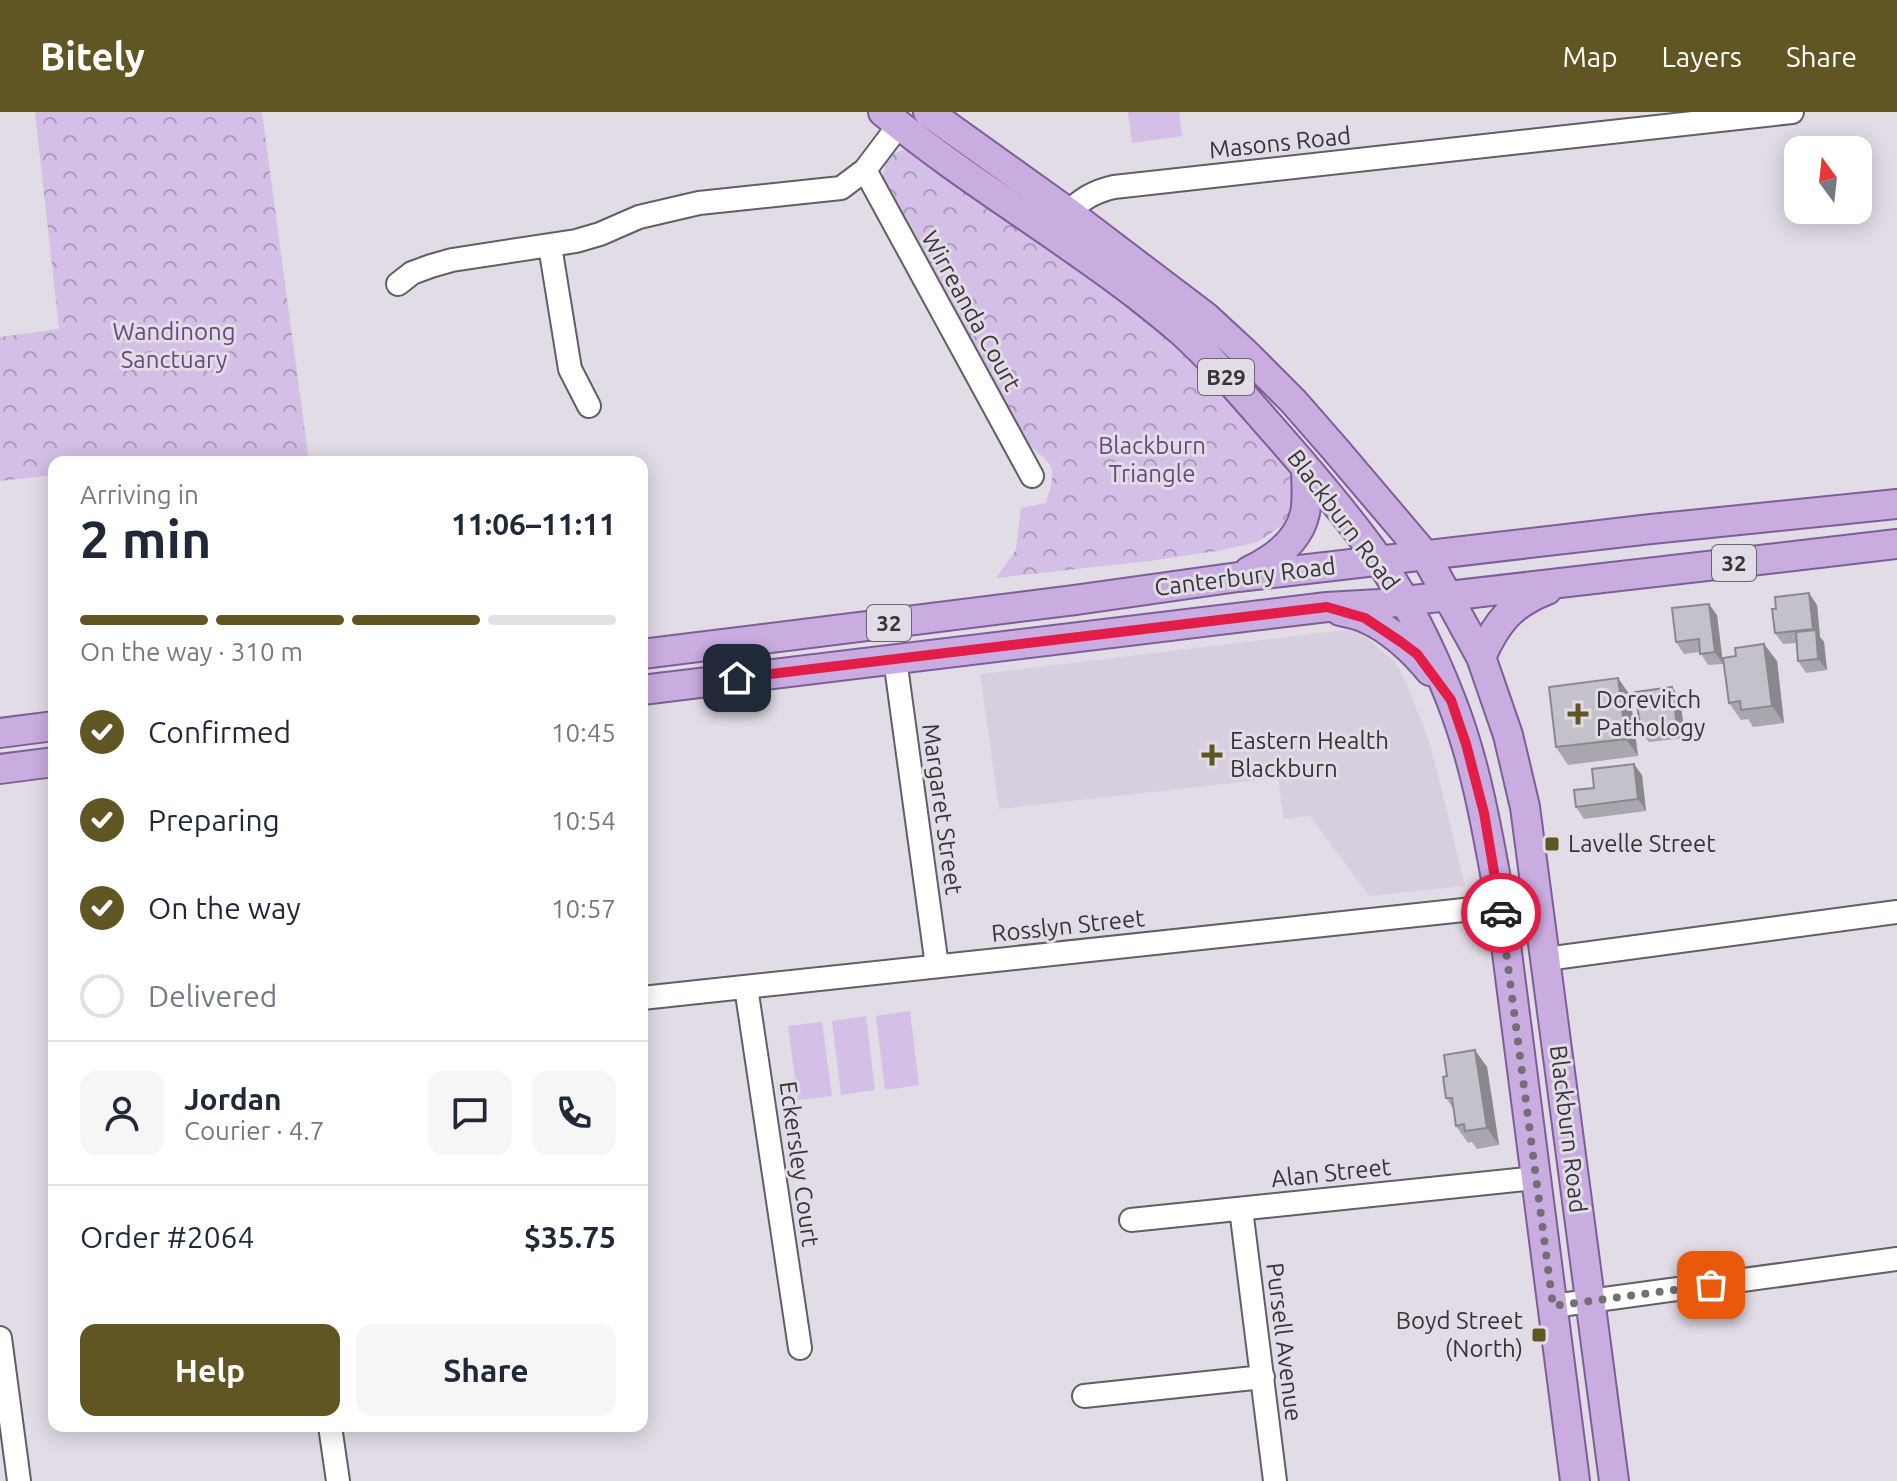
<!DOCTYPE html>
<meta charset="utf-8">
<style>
:root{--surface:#fff;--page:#f6f6f7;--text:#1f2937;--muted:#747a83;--line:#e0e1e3;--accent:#605623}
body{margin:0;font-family:Ubuntu,sans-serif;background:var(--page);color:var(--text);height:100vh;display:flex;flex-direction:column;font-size:30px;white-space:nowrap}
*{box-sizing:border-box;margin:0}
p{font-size:26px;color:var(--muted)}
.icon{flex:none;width:44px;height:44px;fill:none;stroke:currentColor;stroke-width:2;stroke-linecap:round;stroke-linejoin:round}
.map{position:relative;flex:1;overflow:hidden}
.sheet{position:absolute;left:48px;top:344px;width:600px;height:976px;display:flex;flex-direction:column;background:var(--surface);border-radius:16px;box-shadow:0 4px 20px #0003}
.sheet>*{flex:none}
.needle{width:52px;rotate:345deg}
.controls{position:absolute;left:1784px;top:24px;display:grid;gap:16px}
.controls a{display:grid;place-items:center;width:88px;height:88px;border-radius:16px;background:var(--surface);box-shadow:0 4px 20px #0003;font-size:40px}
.pin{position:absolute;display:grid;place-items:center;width:68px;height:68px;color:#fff;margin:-34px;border-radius:16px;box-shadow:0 4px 12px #0006}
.courier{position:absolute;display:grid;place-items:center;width:80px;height:80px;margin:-40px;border:6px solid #e11d48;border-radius:50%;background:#fff;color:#222;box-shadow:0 2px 10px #0007}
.head em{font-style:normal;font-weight:600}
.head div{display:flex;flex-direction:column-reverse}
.head{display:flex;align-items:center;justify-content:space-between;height:136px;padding:0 32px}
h1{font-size:52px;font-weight:600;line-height:60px}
.bar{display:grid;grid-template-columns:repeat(4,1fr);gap:12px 8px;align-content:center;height:96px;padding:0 32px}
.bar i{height:10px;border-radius:6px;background:var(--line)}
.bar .active{background:var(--accent)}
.bar p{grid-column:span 4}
.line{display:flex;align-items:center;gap:20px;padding:0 32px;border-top:2px solid var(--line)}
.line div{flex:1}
.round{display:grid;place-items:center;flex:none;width:84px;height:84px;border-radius:16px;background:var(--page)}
ol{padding:0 32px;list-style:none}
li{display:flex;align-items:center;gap:24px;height:88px}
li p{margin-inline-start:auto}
li .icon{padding:8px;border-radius:50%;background:var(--accent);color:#fff;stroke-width:4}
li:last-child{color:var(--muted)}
li i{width:44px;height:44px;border:4px solid var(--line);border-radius:50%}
.primary-button{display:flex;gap:16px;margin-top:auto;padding:16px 32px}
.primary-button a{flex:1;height:92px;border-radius:16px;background:var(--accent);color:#fff;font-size:32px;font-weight:600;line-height:92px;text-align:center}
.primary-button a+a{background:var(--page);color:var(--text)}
header{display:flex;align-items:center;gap:48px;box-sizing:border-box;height:112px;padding:0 40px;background:var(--accent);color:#fff}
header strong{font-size:38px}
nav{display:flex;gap:44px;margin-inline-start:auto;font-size:28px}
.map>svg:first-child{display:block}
.built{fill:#d7cfdf}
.grass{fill:#d4bfe6}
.forest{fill:url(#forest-crowns)}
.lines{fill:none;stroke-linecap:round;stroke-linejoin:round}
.minor-casing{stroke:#625e66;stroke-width:26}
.major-casing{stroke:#7e5e98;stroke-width:32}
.minor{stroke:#fff;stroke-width:22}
.major{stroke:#c9ace0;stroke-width:28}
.wall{fill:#a9a6ae}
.shaded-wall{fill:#8a878d}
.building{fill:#c5c1ca;stroke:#8a878d;stroke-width:2}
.done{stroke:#726f75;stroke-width:8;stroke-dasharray:0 14.4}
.route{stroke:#e11d48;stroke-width:10}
.poi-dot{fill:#605623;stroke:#e1dce5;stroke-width:3}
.labels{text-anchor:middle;stroke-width:6;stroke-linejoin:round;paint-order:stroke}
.shield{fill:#e1dce5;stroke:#6a676c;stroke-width:2}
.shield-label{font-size:22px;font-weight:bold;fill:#373538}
.street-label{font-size:24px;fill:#373538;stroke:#e1dce5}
.park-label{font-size:24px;fill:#67487f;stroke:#e1dce5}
.poi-label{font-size:24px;fill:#373538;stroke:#e1dce5;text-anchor:start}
</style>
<header>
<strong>Bitely</strong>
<nav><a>Map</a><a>Layers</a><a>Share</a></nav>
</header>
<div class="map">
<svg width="1897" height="1369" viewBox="0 0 1897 1369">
<defs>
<pattern id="forest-crowns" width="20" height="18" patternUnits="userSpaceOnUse" patternTransform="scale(2)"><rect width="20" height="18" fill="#d4bfe6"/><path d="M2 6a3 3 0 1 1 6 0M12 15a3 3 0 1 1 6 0" fill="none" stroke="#ad9cbb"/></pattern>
</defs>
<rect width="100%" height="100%" fill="#e1dce5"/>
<path class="built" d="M1352,517L1366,525L1395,550L1406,570L1428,627L1437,659L1465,774L1369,784L1310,704L1284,707L1278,666L999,697L980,562Z"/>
<path class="grass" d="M1128,0H1179L1182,24L1132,31Z
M910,899L919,973L885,978L876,904Z
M866,904L875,978L841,983L832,909Z
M822,910L832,984L798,988L788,914Z"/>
<path class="forest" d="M35,0H262L309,350H54V363L0,369V225L59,217Z
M906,37L916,38L1125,190L1192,245L1288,352L1297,372L1293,406L1258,430L1217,439L1149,449L996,466L1016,438L1021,396L1046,391C1055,359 1058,354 1030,335L932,158L884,89L881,73L886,49L892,42Z"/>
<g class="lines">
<g class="minor-casing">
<path id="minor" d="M865,58L1032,364
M1069,101C1081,86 1096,79 1114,75L1792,0
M550,134L570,257L589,294
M398,172L412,161L431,154L452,148L576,129L600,122L639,105L699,91L841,76L865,58L899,13
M895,547L937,854
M1546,847L1897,800
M746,875L800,1236
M642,886L1501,794
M1241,1097L1275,1369
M1131,1108L1536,1066
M1553,1194L1897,1147
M0,1226L19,1369
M1084,1284L1263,1265
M330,1314L338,1369"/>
</g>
<g class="major-casing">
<path id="major" d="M883,0C964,67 1055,120 1138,184C1152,195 1167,207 1181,219C1212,247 1240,280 1268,312C1306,355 1345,400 1379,448C1408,490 1432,539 1451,588C1477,654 1488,724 1501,794L1575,1369
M928,0L1069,101L1206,205L1246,242L1293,289L1335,337L1425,443L1481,545L1508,623L1525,695L1614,1369
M1249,459C1274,447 1299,429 1305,401C1308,387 1306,370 1306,356
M1340,499C1348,501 1357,502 1365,506C1389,516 1414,539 1430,559
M642,542L1075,488L1238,465L1651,417L1897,392
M1481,545C1497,510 1511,492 1547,478
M642,578L1327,495L1379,492L1897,432
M0,621L54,614
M0,657L54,650"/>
</g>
<use href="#minor" class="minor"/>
<use href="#major" class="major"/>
</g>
<path class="wall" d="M1817,493L1820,525L1824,530L1827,558L1806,561L1798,549L1796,531L1783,532L1775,521Z
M1717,503L1723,552L1708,553L1700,540L1684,542L1676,530Z
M1777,549L1784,611L1753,615L1748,607L1741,608L1729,591Z
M1672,575L1680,586L1685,626L1649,630L1641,619Z
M1630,583L1638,644L1568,653L1556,635Z
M1642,663L1646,699L1584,707L1576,695L1594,676Z
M1487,955L1499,1033L1477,1037L1472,1030L1468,1031L1456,1014L1453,996L1446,986Z"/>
<path class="shaded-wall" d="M1809,481L1817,493L1820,525L1824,530L1827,558L1818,547L1816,521L1813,517Z
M1709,492L1717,503L1723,552L1715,540Z
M1764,532L1777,549L1784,611L1772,594Z
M1618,566L1630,583L1638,644L1626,627Z
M1672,575L1680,586L1685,626L1677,614Z
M1634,652L1642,663L1646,699L1638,687Z
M1475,938L1487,955L1499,1033L1487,1016Z"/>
<path class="building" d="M1809,481L1813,517L1775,521L1772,497H1776L1775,485Z
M1709,492L1715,540L1700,542L1699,527L1676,530L1672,496Z
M1816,518L1818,547L1798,549L1796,520Z
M1764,532L1772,594L1741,598L1740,589L1729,591L1723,546L1736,544L1735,536Z
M1618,566L1626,627L1556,635L1549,575Z
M1672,575L1677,614L1641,619L1635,580Z
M1634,652L1638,687L1576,695L1574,678L1594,676L1592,657Z
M1475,938L1487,1016L1465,1019L1464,1012L1456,1014L1452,986H1446L1443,965L1447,964L1444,943Z"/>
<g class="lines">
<path class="done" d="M1501,801L1553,1194L1711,1173"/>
<path class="route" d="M737,566L1327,495L1365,506L1401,530L1417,542L1451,588L1466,632L1484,701L1501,801"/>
</g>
<g class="poi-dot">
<path d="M1574 590h8v8h8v8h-8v8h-8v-8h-8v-8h8z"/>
<path d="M1208 631h8v8h8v8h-8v8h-8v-8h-8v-8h8z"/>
<rect x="1544" y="724" width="16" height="16" rx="4"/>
<rect x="1531" y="1215" width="16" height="16" rx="4"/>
</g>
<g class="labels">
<g class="shield">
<rect x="1198" y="247" width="56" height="36" rx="6"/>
<rect x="1712" y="433" width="44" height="36" rx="6"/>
<rect x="867" y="493" width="44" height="36" rx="6"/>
</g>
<g class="shield-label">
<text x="1226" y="273">B29</text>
<text x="1734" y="459">32</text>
<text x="889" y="519">32</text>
</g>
<g class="street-label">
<text transform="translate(1280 31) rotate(-6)" y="8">Masons Road</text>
<text transform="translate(971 199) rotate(61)" y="8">Wirreanda Court</text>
<text transform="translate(1343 408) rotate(53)" y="8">Blackburn Road</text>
<text transform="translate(1245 465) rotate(-7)" y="8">Canterbury Road</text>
<text transform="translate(942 697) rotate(82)" y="8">Margaret Street</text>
<text transform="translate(1068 814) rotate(-6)" y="8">Rosslyn Street</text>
<text transform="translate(1568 1017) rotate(83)" y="8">Blackburn Road</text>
<text transform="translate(799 1052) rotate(82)" y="8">Eckersley Court</text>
<text transform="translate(1331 1061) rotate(-6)" y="8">Alan Street</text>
<text transform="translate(1284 1230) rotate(83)" y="8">Pursell Avenue</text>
</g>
<g class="park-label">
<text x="174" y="228">Wandinong<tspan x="174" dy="28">Sanctuary</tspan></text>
<text x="1152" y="342">Blackburn<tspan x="1152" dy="28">Triangle</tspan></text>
</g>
<g class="poi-label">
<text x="1596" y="596">Dorevitch<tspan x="1596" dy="28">Pathology</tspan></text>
<text x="1230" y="637">Eastern Health<tspan x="1230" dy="28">Blackburn</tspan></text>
<text x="1568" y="740">Lavelle Street</text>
<text x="1523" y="1217" text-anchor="end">Boyd Street<tspan x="1523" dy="28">(North)</tspan></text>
</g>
</g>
</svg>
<div class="controls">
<a><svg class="needle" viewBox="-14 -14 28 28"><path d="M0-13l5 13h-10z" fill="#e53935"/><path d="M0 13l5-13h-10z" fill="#747a83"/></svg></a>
</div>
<div class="pin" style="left:1711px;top:1173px;background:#ea580c"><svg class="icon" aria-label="bag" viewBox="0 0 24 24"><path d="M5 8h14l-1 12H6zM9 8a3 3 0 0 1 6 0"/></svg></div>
<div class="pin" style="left:737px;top:566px;background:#1f2937"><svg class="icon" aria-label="home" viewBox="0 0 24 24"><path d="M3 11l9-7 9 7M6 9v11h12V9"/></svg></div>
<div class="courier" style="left:1501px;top:801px"><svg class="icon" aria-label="car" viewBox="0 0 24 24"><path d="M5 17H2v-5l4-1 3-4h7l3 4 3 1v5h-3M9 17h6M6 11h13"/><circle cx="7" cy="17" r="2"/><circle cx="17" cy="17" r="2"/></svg></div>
<section class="sheet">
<div class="head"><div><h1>2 min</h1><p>Arriving in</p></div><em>11:06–11:11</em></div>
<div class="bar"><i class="active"></i><i class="active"></i><i class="active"></i><i></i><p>On the way · 310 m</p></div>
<ol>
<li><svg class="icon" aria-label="check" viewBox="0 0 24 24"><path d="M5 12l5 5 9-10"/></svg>Confirmed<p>10:45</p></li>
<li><svg class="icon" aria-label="check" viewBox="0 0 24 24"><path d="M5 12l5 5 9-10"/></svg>Preparing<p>10:54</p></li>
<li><svg class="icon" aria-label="check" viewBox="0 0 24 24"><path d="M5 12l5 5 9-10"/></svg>On the way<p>10:57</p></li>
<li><i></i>Delivered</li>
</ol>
<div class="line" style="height:144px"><a class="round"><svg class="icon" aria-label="person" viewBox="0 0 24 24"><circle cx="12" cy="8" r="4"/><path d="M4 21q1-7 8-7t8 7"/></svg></a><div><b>Jordan</b><p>Courier · 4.7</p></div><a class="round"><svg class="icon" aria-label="chat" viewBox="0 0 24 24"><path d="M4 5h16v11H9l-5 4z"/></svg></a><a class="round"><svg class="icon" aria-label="phone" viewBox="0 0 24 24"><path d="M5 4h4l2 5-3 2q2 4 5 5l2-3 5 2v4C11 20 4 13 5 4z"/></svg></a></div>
<div class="line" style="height:104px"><div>Order #2064</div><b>$35.75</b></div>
<div class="primary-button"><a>Help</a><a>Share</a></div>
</section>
</div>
